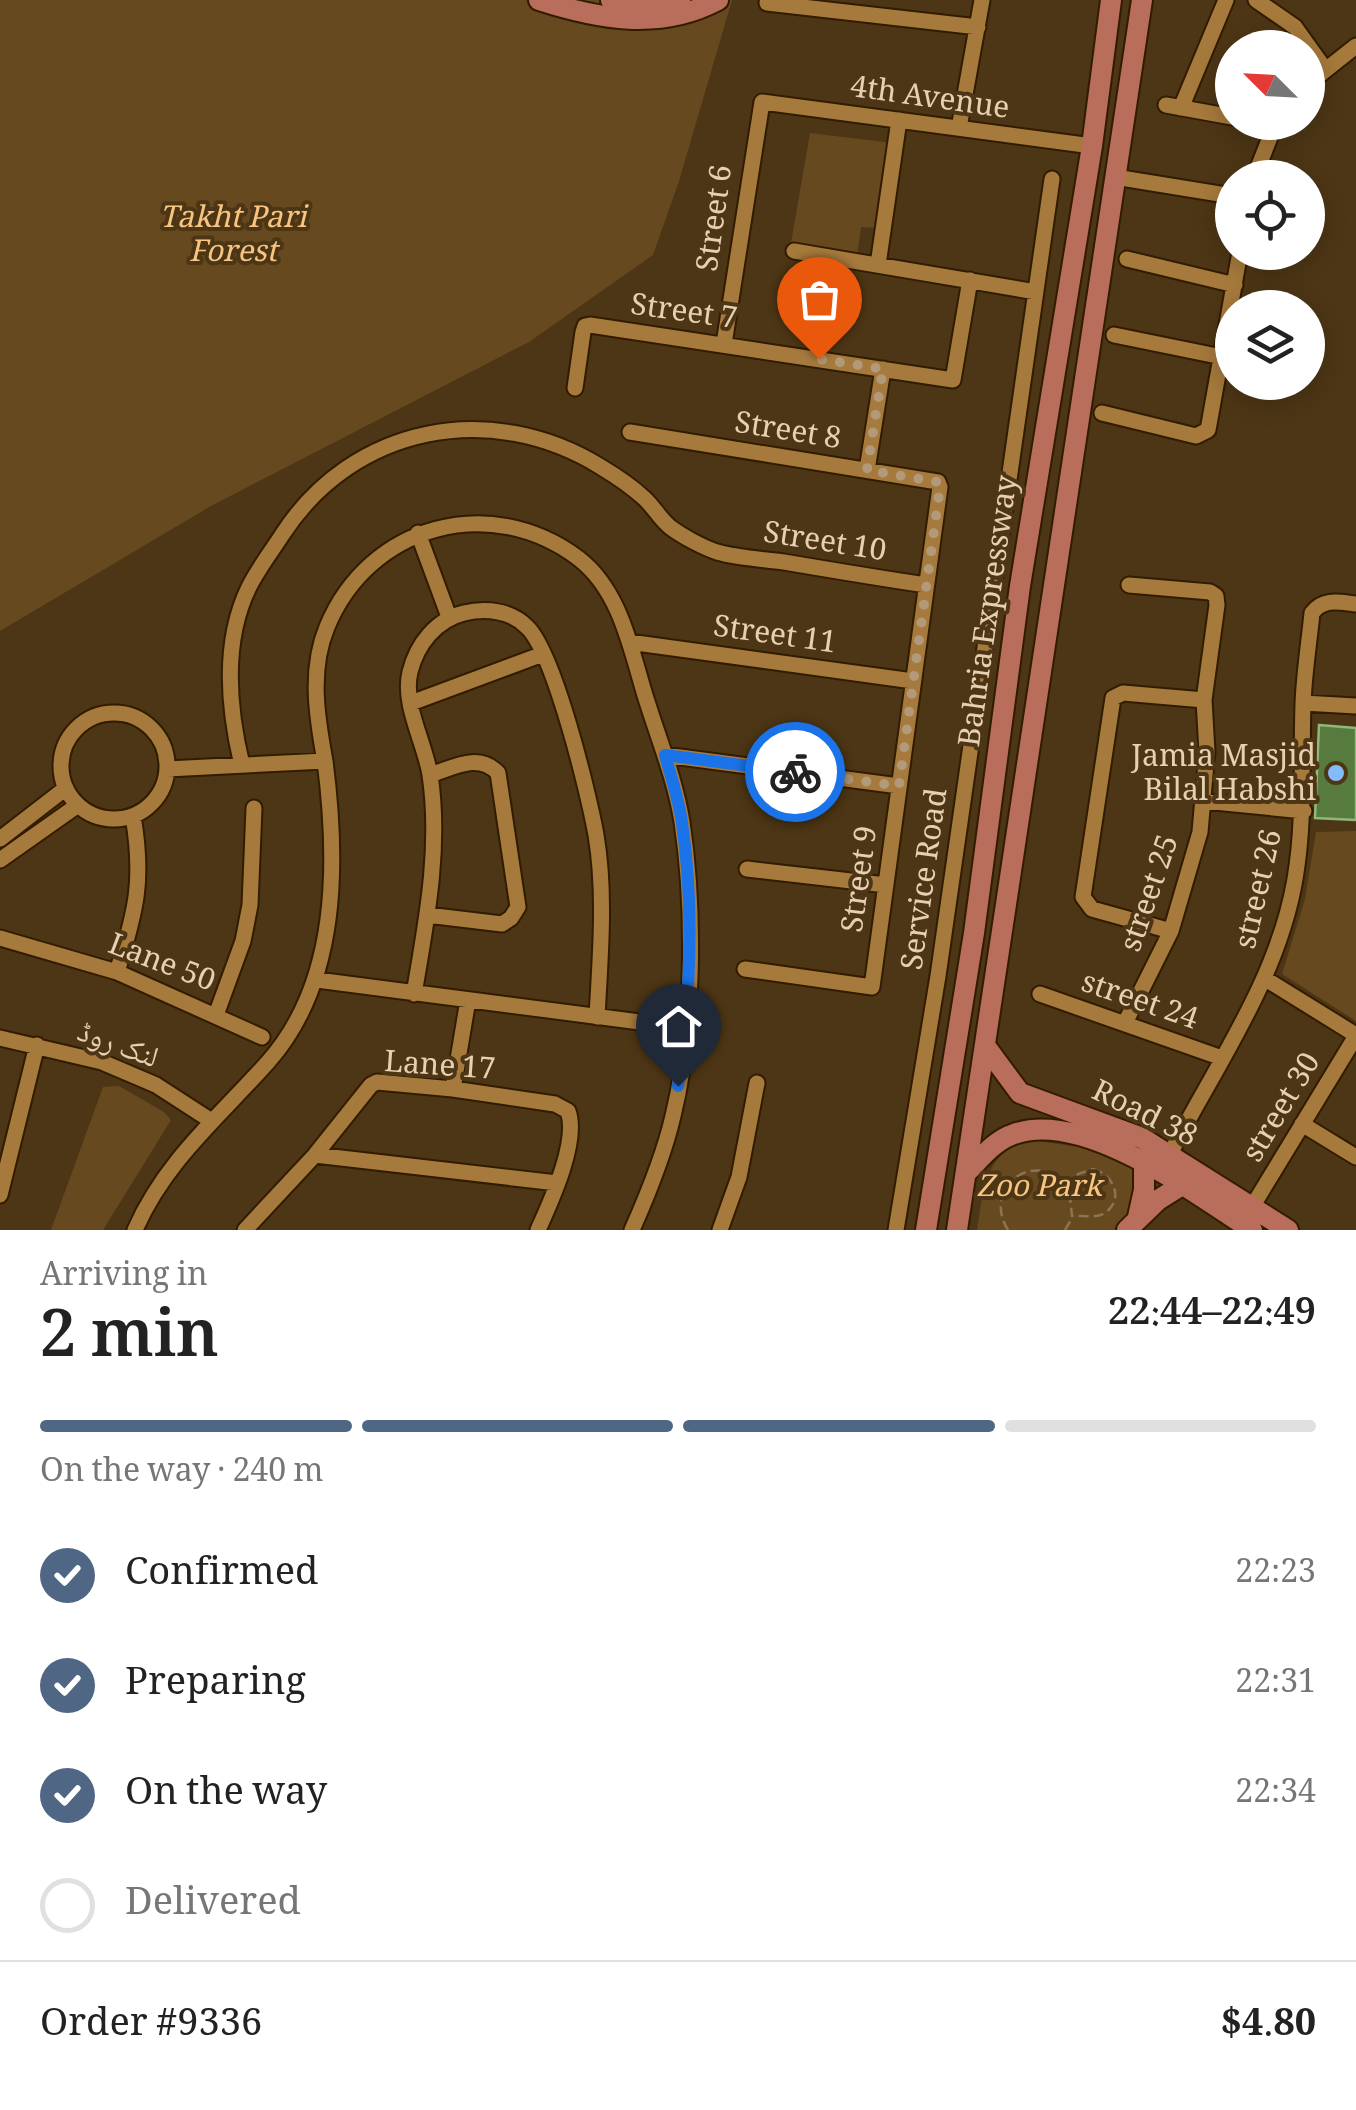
<!DOCTYPE html>
<meta charset="utf-8">
<style>
:root{--surface:#fff;--page:#f6f6f6;--text:#222;--muted:#767676;--line:#e0e0e0;--accent:#4f6784}
body{margin:0;font-family:Georgia,"Noto Naskh Arabic",serif;background:var(--page);color:var(--text);height:100vh;display:flex;flex-direction:column;font-size:38px;white-space:nowrap}
*{box-sizing:border-box;margin:0}
p{font-size:32px;color:var(--muted)}
.icon{flex:none;width:55px;height:55px;fill:none;stroke:currentColor;stroke-width:2;stroke-linecap:round;stroke-linejoin:round}
.map{position:relative;height:1230px;overflow:hidden}
.drawer{display:flex;flex-direction:column;background:var(--surface);flex:1}
.drawer>*{flex:none}
.needle{width:65px;rotate:294deg}
.controls{position:absolute;left:1215px;top:30px;display:grid;gap:20px}
.controls a{display:grid;place-items:center;width:110px;height:110px;border-radius:50%;background:var(--surface);box-shadow:0 5px 25px #0003;font-size:50px}
.pin{position:absolute;display:grid;place-items:center;width:85px;height:85px;color:#fff;margin:-102px -42px;border-radius:50% 50% 50% 0;rotate:-45deg;box-shadow:0 0 10px #0007}
.pin .icon{rotate:45deg}
.courier{position:absolute;display:grid;place-items:center;width:100px;height:100px;margin:-50px;border:8px solid #1a73e8;border-radius:50%;background:#fff;color:#222;box-shadow:0 2px 12px #0007}
.headline em{font-style:normal;font-weight:600}
.headline div{display:flex;flex-direction:column-reverse}
.headline{display:flex;align-items:center;justify-content:space-between;height:170px;padding:0 40px}
h1{font-size:65px;font-weight:600;line-height:75px}
.bar{display:grid;grid-template-columns:repeat(4,1fr);gap:15px 10px;align-content:center;height:120px;padding:0 40px}
.bar i{height:12px;border-radius:8px;background:var(--line)}
.bar .active{background:var(--accent)}
.bar p{grid-column:span 4}
.line{display:flex;align-items:center;gap:25px;padding:0 40px;border-top:2px solid var(--line)}
.line div{flex:1}
ol{padding:0 40px;list-style:none}
li{display:flex;align-items:center;gap:30px;height:110px}
li p{margin-inline-start:auto}
li .icon{padding:10px;border-radius:50%;background:var(--accent);color:#fff;stroke-width:4}
li:last-child{color:var(--muted)}
li i{width:55px;height:55px;border:5px solid var(--line);border-radius:50%}
.map>svg:first-child{display:block}
.green{fill:#66491f}
.building{fill:#577b3e;stroke:#92b879;stroke-width:2.5}
.lines{fill:none;stroke-linecap:round;stroke-linejoin:round}
.minor-casing{stroke:#321c00;stroke-width:19}
.major-casing{stroke:#321c00;stroke-width:24}
.path{stroke:#8b7454;stroke-width:2.5;stroke-dasharray:10 5;stroke-linecap:butt}
.minor{stroke:#a67a3c;stroke-width:15}
.major{stroke:#b96d5b;stroke-width:20}
.done{stroke:#b1997a;stroke-width:10;stroke-dasharray:0 18}
.route{stroke:#1a73e8;stroke-width:12}
.poi-dot{fill:#86bbfb;stroke:#4d3615;stroke-width:4}
.labels{text-anchor:middle;stroke-width:8;stroke-linejoin:round;paint-order:stroke}
.street-label{font-size:30px;fill:#e7cfb1;stroke:#4d3615}
.park-label{font-size:30px;font-style:italic;fill:#f8c581;stroke:#4d3615}
.poi-label{font-size:30px;fill:#e7cfb1;stroke:#4d3615;text-anchor:end}
</style>
<div class="map">
<svg width="1356" height="1230" viewBox="0 0 1356 1230">
<rect width="100%" height="100%" fill="#4d3615"/>
<path class="green" d="M0,0H732L679,181L653,255L529,342L211,506L0,631Z
M810,133L892,143L879,228L861,227L857,256L790,249Z
M1356,831V1021L1282,974L1305,899L1316,832Z
M119,1086L164,1112L171,1120L103,1230H51L103,1087Z
M1030,1140L1095,1149L1133,1165C1146,1191 1135,1208 1120,1230H977C984,1189 983,1153 1030,1140Z"/>
<path class="building" d="M1319,725L1356,728V820L1315,818Z"/>
<g class="lines">
<g class="minor-casing">
<path id="minor" d="M1256,0L1295,27L1325,69
M767,3L978,27
M1308,84L1356,46
M1166,105L1232,117
M1181,108L1226,0
M959,128L982,0
M1115,177L1232,196
M1254,178L1276,122
M794,251L1036,292
M1127,259L1235,285
M878,265L899,120
M1114,335L1222,357
M724,344L762,102L1092,146
M575,388L583,332L585,326L590,325L953,380L970,280
M1102,413L1196,436L1208,430L1240,252
M630,432L938,482L940,487L872,987L745,969
M867,470L883,369
M418,533L449,617
M629,642L913,681
M411,703L543,654
M1303,703L1356,706
M61 766a53 53 0 1 1 106 0a53 53 0 1 1-106 0Z
M665,755L899,786
M325,761C317,718 309,670 327,627C369,525 490,492 578,558C619,589 630,645 644,692C657,735 675,778 682,822C695,909 694,1031 673,1116C664,1155 648,1194 632,1230
M242,765C228,707 222,642 249,587C258,569 271,552 282,535C353,425 491,399 601,467C616,476 632,487 644,498C654,507 660,519 670,527C682,536 702,547 717,552C738,558 762,559 784,562C831,570 879,578 926,585
M1204,801L1304,811
M0,839L66,788
M0,860L78,805
M747,869L886,885
M427,915L502,924L511,918L518,907L498,773C478,752 453,768 430,775
M1171,931L1092,909L1083,897L1113,698L1123,693L1204,700
M0,938L117,972L262,1037
M117,972C136,911 144,880 133,816
M1264,978L1356,1035
M317,980L686,1028
M414,994C426,923 441,848 430,775C425,743 402,704 410,672C417,644 436,620 464,613C485,608 511,610 527,627C554,652 589,795 596,835C606,894 600,958 597,1017
M1040,994L1222,1058
M216,1015L243,941L250,905L254,808
M1125,1023L1171,931L1200,832L1207,752L1204,700L1217,605L1216,596L1210,592L1129,585
M0,1038L102,1062L156,1085L210,1120
M453,1089L468,1000
M1302,1124L1356,1157
M1170,1154C1216,1065 1278,979 1295,879C1305,820 1301,763 1303,704C1304,674 1309,643 1312,613C1323,598 1339,602 1356,604
M315,1155L557,1183
M0,1195L37,1045
M1252,1207L1356,1036
M135,1230C165,1161 219,1117 268,1062C339,982 338,862 325,761L167,769
M245,1230L315,1155L371,1085L377,1082L453,1089L555,1104L568,1111C579,1141 551,1201 538,1230
M720,1230L739,1177L757,1083
M896,1230L938,976L1052,179"/>
</g>
<g class="major-casing">
<path id="major" d="M539,0C598,19 660,31 718,0
M611,0C632,5 660,8 680,0
M986,1047L1020,1093L1142,1138L1288,1230
M967,1172C981,1158 995,1140 1014,1134C1084,1109 1196,1194 1252,1230
M1138,1217L1144,1190V1160
M926,1230L974,933L1020,586L1092,146L1111,0
M957,1230L1142,0
M1127,1230L1158,1200L1182,1185"/>
</g>
<path class="path" d="M1093,1169C1113,1174 1125,1199 1105,1213C1095,1219 1083,1215 1072,1216L1069,1187L1078,1174Z
M1008,1230C981,1187 1036,1147 1067,1187
M1065,1230L1072,1218"/>
<use href="#minor" class="minor"/>
<use href="#major" class="major"/>
</g>
<g class="lines">
<path class="done" d="M795,772L899,786L940,487L938,482L867,470L883,369L819,359"/>
<path class="route" d="M678,1086C690,1000 695,910 682,823C679,800 671,777 665,755L795,772"/>
</g>
<circle class="poi-dot" cx="1336" cy="773" r="10"/>
<g class="labels">
<g class="street-label">
<text transform="translate(930 97) rotate(8)" y="10">4th Avenue</text>
<text transform="translate(714 218) rotate(-82)" y="10">Street 6</text>
<text transform="translate(684 311) rotate(8)" y="10">Street 7</text>
<text transform="translate(788 430) rotate(9)" y="10">Street 8</text>
<text transform="translate(825 541) rotate(9)" y="10">Street 10</text>
<text transform="translate(988 611) rotate(-82)" y="10">Bahria Expressway</text>
<text transform="translate(775 634) rotate(8)" y="10">Street 11</text>
<text transform="translate(859 879) rotate(-82)" y="10">Street 9</text>
<text transform="translate(924 879) rotate(-82)" y="10">Service Road</text>
<text transform="translate(1258 889) rotate(-77)" y="10">street 26</text>
<text transform="translate(1149 893) rotate(-71)" y="10">street 25</text>
<text transform="translate(162 962) rotate(21)" y="10">Lane 50</text>
<text transform="translate(1140 1000) rotate(19)" y="10">street 24</text>
<text transform="translate(118 1044) rotate(20)" y="10">لنک روڈ</text>
<text transform="translate(440 1065) rotate(4)" y="10">Lane 17</text>
<text transform="translate(1281 1107) rotate(-59)" y="10">street 30</text>
<text transform="translate(1145 1113) rotate(26)" y="10">Road 38</text>
</g>
<g class="park-label">
<text x="233" y="227">Takht Pari<tspan x="233" dy="34">Forest</tspan></text>
<text x="1039" y="1196">Zoo Park</text>
</g>
<g class="poi-label">
<text x="1316" y="766">Jamia Masjid<tspan x="1316" dy="34">Bilal Habshi</tspan></text>
</g>
</g>
</svg>
<div class="controls">
<a><svg class="needle" viewBox="-14 -14 28 28"><path d="M0-13l5 13h-10z" fill="#e53935"/><path d="M0 13l5-13h-10z" fill="#767676"/></svg></a>
<a><svg class="icon" aria-label="locate" viewBox="0 0 24 24"><circle cx="12" cy="12" r="6"/><path d="M12 2v4M12 18v4M2 12h4M18 12h4"/></svg></a>
<a><svg class="icon" aria-label="layers" viewBox="0 0 24 24"><path d="M12 4l9 5-9 5-9-5zM3 14l9 5 9-5"/></svg></a>
</div>
<div class="pin" style="left:819px;top:359px;background:#ea580c"><svg class="icon" aria-label="bag" viewBox="0 0 24 24"><path d="M5 8h14l-1 12H6zM9 8a3 3 0 0 1 6 0"/></svg></div>
<div class="pin" style="left:678px;top:1086px;background:#1f2937"><svg class="icon" aria-label="home" viewBox="0 0 24 24"><path d="M3 11l9-7 9 7M6 9v11h12V9"/></svg></div>
<div class="courier" style="left:795px;top:772px"><svg class="icon" aria-label="bike" viewBox="0 0 24 24"><circle cx="6" cy="16" r="4"/><circle cx="18" cy="16" r="4"/><path d="M6 16l4-8h5l3 8M10 8l3 8H6M13 5h3"/></svg></div>
</div>
<section class="drawer">
<div class="headline"><div><h1>2 min</h1><p>Arriving in</p></div><em>22:44–22:49</em></div>
<div class="bar"><i class="active"></i><i class="active"></i><i class="active"></i><i></i><p>On the way · 240 m</p></div>
<ol>
<li><svg class="icon" aria-label="check" viewBox="0 0 24 24"><path d="M5 12l5 5 9-10"/></svg>Confirmed<p>22:23</p></li>
<li><svg class="icon" aria-label="check" viewBox="0 0 24 24"><path d="M5 12l5 5 9-10"/></svg>Preparing<p>22:31</p></li>
<li><svg class="icon" aria-label="check" viewBox="0 0 24 24"><path d="M5 12l5 5 9-10"/></svg>On the way<p>22:34</p></li>
<li><i></i>Delivered</li>
</ol>
<div class="line" style="height:130px"><div>Order #9336</div><b>$4.80</b></div>
</section>
